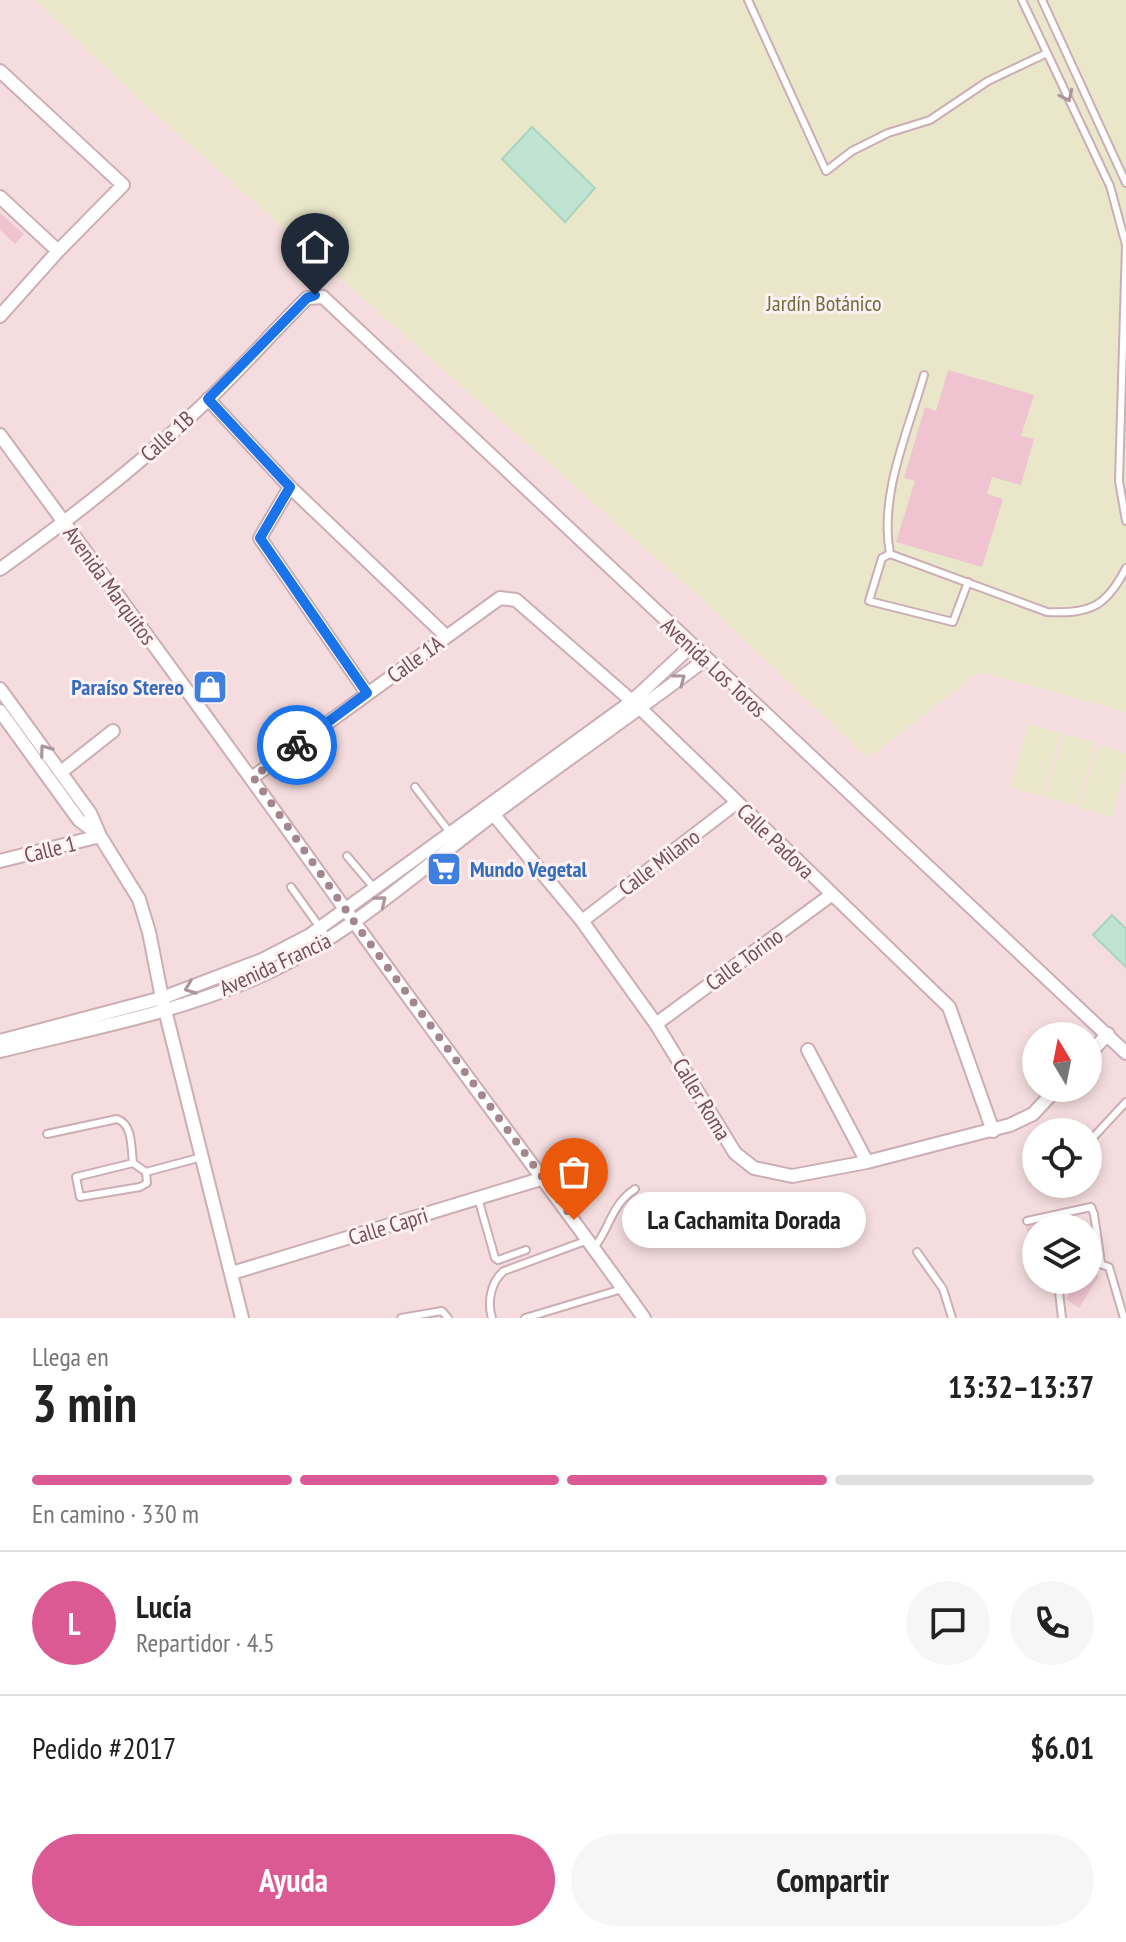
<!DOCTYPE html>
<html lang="es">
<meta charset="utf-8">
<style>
:root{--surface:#fff;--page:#f6f6f6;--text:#222;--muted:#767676;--line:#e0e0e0;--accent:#dc5a94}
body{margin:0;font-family:"PT Sans Narrow",sans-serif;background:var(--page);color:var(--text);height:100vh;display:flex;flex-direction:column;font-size:30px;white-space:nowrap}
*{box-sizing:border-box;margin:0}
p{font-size:26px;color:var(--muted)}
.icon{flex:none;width:44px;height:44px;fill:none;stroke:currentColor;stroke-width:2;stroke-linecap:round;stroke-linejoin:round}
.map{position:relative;height:1318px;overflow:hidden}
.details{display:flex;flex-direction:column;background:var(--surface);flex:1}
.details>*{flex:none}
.needle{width:52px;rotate:350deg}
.buttons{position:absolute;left:1022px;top:1022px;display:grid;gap:16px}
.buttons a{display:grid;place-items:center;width:80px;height:80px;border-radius:50%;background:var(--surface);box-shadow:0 4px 12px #0003;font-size:40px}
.pin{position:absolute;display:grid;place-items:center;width:68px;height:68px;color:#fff;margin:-82px -34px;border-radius:50% 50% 50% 0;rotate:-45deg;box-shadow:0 0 8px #0007}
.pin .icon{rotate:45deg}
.courier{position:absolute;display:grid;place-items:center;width:80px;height:80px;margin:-40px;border:6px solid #1a73e8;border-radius:50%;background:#fff;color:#222;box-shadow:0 2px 10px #0007}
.bubble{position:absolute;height:56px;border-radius:28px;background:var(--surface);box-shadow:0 4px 12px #0003;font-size:26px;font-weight:700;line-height:56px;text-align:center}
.head em{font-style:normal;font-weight:700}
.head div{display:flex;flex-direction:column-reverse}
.head{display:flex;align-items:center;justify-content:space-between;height:136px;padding:0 32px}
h1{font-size:52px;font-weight:700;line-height:60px}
.bar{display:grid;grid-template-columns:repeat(4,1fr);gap:12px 8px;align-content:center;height:96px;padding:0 32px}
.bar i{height:10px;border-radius:6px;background:var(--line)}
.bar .current{background:var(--accent)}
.bar p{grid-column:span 4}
.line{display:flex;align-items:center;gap:20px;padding:0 32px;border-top:2px solid var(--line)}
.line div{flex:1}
.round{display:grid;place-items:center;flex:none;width:84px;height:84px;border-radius:42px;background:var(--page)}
.action{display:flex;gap:16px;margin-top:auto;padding:16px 32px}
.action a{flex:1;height:92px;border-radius:48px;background:var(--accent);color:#fff;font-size:32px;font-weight:700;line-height:92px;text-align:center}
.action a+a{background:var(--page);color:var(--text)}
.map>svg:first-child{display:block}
.residential{fill:#f5dddf;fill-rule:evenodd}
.green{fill:#e9e6ca}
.water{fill:#c0e4d1;stroke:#a7d5bd;stroke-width:2}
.building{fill:#efc4d0}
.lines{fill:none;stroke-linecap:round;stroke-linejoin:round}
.lane-casing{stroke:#cbaeb5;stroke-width:10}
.street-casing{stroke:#cbaeb5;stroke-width:16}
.lane{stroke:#fff;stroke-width:6}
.street{stroke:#fff;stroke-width:12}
.oneway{stroke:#ac959d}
.done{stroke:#a4868e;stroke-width:8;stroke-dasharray:0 14.4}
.route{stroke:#1a73e8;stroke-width:10}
.labels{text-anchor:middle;stroke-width:6;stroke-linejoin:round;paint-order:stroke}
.park-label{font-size:22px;fill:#6d6f42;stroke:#fef1f2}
.street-label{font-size:22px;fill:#754f5b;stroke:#fef1f2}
.shop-label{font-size:22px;font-weight:bold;fill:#366cbe;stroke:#fef1f2;text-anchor:end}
</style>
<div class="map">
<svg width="1126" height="1318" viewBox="0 0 1126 1318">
<rect width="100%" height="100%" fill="#fbebec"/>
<path class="residential" d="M0,0H1126V1318H0ZM1036,1036H1088V1088H1036ZM1036,1132H1088V1184H1036ZM1036,1228H1088V1280H1036Z"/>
<path class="green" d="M35,0H1126V712L980,672L868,758L695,593L146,106Z
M1029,724L1061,733L1043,796L1010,787Z
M1064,734L1096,743L1077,807L1045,797Z
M1098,745L1126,753V768L1112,817L1079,808Z"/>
<path class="water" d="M532,127L595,188L565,222L502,159Z
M1112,915L1126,929V967L1093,935Z"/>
<path class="building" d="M0,213L24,234L15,244L0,230Z
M948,370L1034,395L1021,436L1034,439L1021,485L992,477L987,494L1003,499L982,567L896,542L915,481L904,478L925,407L936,411Z
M1071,1218L1074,1228H1036V1252L1033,1253L1026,1227Z
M1092,1271L1099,1276L1079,1308L1066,1299L1078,1280H1088V1272Z"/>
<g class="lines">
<g class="lane-casing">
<path id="lane" d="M748,0L826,171L852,151L888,133L930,120L988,81L1047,53
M1022,0L1110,186L1126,245L1119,481L1126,521
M1042,0L1126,183
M924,375C908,432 879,494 890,554L1047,612C1090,614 1106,607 1126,568
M890,554L882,558L869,601L953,622L968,582
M415,787L451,834
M347,856L375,889
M291,887L329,940
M47,1134L117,1119C133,1124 131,1148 133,1163
M1088,1143L1126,1102
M133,1163L146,1172L147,1183L140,1187L80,1197L76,1177Z
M146,1172L202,1157
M478,1198L495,1258L498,1260L526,1250
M1027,1221L1091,1207L1094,1214L1101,1263
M594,1248C611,1226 611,1205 635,1189
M917,1252L943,1289L952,1318
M1088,1266L1096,1263L1109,1267L1124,1318
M401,1318L442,1311L448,1318
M492,1318C487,1302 491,1281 504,1271L588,1240
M525,1318L622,1289
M1062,1318L1059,1292L1064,1280"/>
</g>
<g class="street-casing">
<path id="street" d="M0,71L123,185L58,251L0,316
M0,197L58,251
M208,399L290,487L446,636
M0,435C119,597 238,759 355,923C450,1056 549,1185 644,1318
M290,487L260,538L367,693
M0,569C73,517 144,461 209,399C243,366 274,331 307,298L323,297L1126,1053
M0,689L90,813L100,836L79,820L0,711
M61,772L113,731
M253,777L500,598L516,600L641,709L949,1007L993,1131
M489,809L582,921L656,1024L735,1153L754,1168L792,1176L867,1162L1010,1125L1033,1114L1057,1088
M0,861L100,836L139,899L149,932L162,998L242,1318
M582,921L736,803
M656,1024L831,895
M0,1041L162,998L262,960L310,935L631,702L691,646
M808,1050L867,1162
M0,1051C84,1030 171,1014 251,980C343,941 412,876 490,817C561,763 635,713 706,659
M1088,1055L1108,1034
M232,1273L544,1178"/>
</g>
<use href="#lane" class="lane"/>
<use href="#street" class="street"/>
</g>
<defs><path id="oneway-chevron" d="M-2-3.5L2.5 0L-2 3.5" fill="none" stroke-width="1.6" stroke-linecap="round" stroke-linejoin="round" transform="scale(2)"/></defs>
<g class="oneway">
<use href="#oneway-chevron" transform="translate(1067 96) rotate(65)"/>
<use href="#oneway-chevron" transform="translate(680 679) rotate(-37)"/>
<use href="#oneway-chevron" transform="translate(45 750) rotate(-126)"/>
<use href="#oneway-chevron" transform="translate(381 901) rotate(-39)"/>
<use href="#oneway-chevron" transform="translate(190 988) rotate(159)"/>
</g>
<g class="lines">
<path class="done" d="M297,745L253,777L355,923L574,1220"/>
<path class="route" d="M297,745L367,693L260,538L290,487L208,399L307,298L315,295"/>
</g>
<defs>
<g id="shop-square" transform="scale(1.8)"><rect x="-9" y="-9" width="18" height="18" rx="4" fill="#3f7fe0" stroke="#fef1f2"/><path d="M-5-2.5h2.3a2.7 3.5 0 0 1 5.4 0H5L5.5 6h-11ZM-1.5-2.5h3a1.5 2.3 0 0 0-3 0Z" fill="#fff"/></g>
<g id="supermarket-square" transform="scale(1.8)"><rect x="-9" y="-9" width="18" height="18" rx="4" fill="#3f7fe0" stroke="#fef1f2"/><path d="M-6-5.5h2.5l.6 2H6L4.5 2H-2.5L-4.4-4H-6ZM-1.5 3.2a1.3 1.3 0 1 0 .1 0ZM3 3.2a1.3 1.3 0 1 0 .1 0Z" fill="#fff"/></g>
</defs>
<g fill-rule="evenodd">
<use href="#shop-square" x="210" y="687"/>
<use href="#supermarket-square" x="444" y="869"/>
</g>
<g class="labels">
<g class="park-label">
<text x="824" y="311">Jardín Botánico</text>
</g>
<g class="street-label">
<text transform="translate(167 436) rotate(-42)" y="8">Calle 1B</text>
<text transform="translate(110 585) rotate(54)" y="8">Avenida Marquitos</text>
<text transform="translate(415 659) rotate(-36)" y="8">Calle 1A</text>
<text transform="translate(714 667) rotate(43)" y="8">Avenida Los Toros</text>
<text transform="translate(776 841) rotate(44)" y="8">Calle Padova</text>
<text transform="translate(50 849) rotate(-14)" y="8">Calle 1</text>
<text transform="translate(659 862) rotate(-37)" y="8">Calle Milano</text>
<text transform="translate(744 959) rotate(-36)" y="8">Calle Torino</text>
<text transform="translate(275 964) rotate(-25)" y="8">Avenida Francia</text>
<text transform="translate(702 1099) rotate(59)" y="8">Caller Roma</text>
<text transform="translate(388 1226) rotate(-17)" y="8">Calle Capri</text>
</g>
<g class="shop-label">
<text x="184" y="695">Paraíso Stereo</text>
<text x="470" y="877" text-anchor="start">Mundo Vegetal</text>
</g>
</g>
</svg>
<div class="buttons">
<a><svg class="needle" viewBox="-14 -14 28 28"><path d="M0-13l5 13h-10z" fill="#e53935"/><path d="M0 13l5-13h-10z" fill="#767676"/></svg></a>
<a><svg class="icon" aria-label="locate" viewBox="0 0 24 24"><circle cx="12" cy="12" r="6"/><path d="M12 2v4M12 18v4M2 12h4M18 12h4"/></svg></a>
<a><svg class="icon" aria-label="layers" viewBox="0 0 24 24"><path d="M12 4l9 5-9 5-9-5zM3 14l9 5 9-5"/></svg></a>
</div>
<div class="pin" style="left:574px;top:1220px;background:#ea580c"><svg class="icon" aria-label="bag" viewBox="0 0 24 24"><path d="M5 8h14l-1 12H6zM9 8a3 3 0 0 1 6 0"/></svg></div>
<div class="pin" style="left:315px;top:295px;background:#1f2937"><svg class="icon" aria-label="home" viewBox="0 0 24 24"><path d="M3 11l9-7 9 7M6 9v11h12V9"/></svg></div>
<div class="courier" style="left:297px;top:745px"><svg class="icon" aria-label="bike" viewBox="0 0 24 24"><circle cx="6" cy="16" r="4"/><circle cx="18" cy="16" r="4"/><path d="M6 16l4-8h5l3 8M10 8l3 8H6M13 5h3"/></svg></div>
<div class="bubble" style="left:622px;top:1192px;width:244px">La Cachamita Dorada</div>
</div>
<section class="details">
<div class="head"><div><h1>3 min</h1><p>Llega en</p></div><em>13:32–13:37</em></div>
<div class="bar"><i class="current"></i><i class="current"></i><i class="current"></i><i></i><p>En camino · 330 m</p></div>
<div class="line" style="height:144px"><b class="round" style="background:var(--accent);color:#fff">L</b><div><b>Lucía</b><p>Repartidor · 4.5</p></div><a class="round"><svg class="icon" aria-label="chat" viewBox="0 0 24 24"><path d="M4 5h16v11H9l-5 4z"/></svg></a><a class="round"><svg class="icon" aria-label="phone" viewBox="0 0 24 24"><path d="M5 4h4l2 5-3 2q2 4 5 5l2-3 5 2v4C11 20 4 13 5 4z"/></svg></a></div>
<div class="line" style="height:104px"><div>Pedido #2017</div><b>$6.01</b></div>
<div class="action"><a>Ayuda</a><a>Compartir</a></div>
</section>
